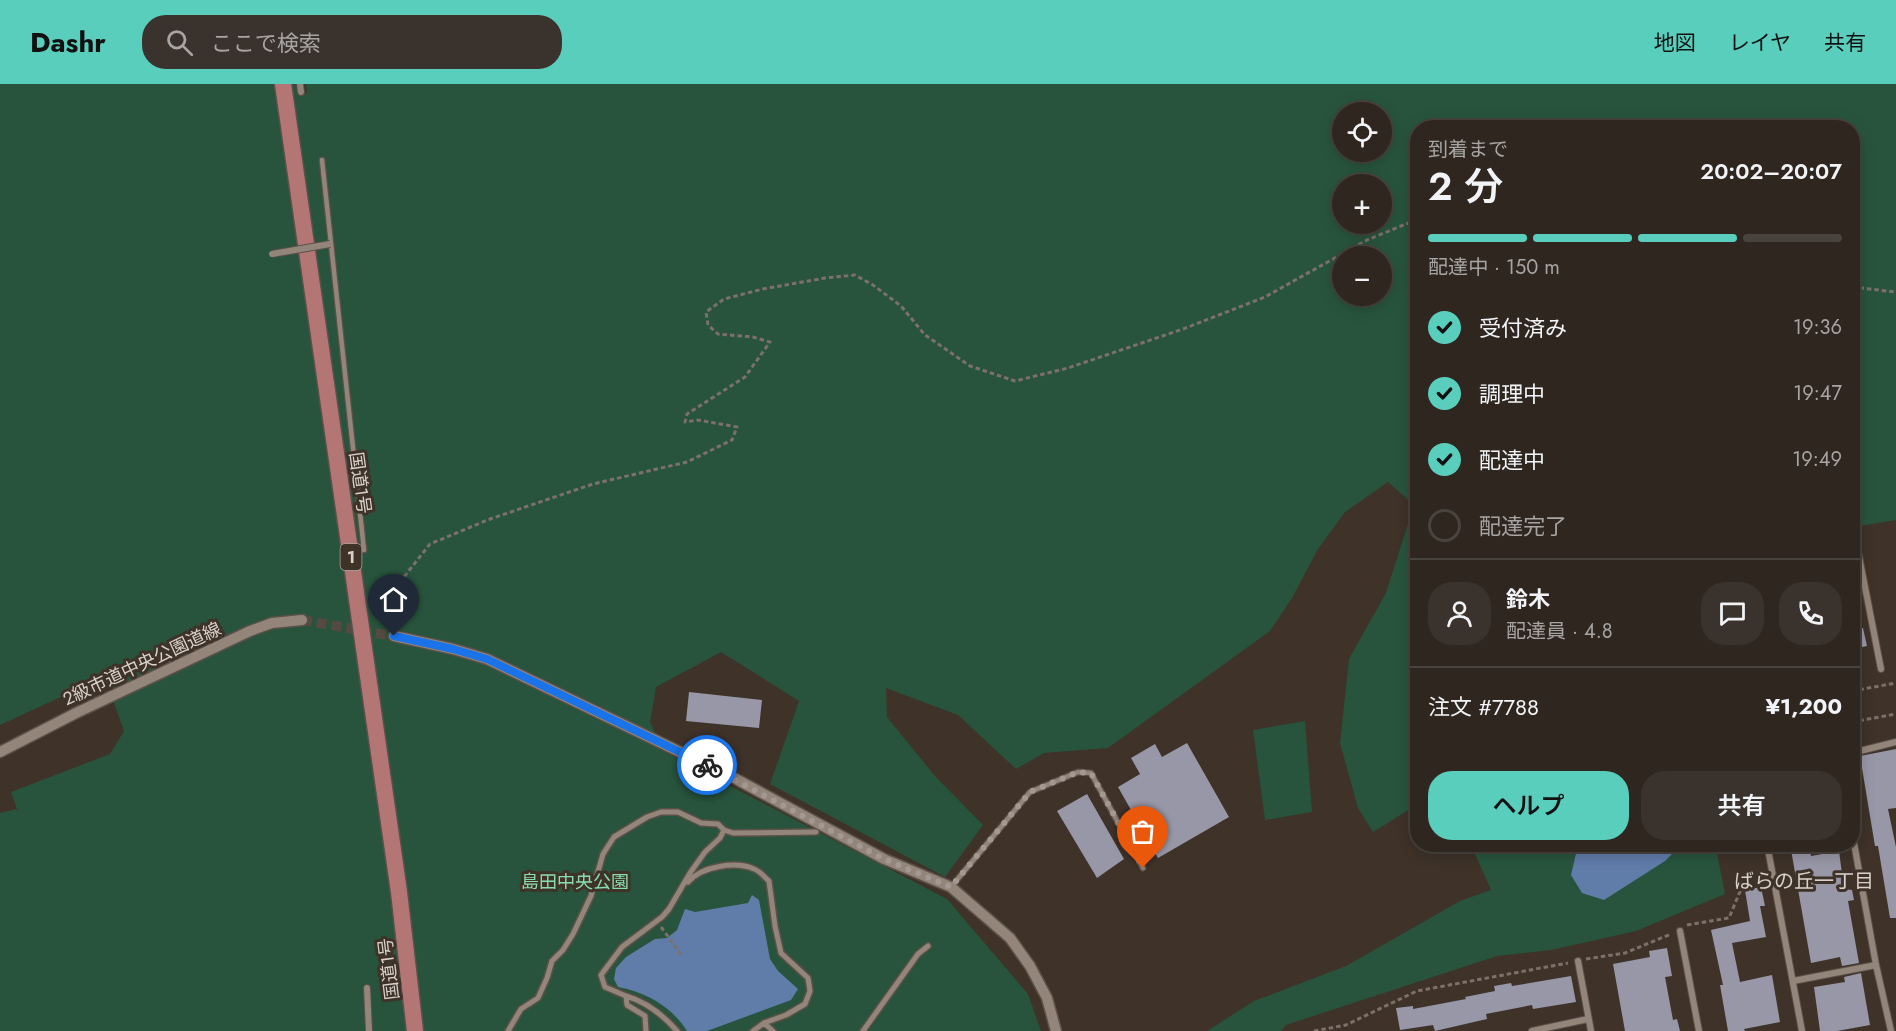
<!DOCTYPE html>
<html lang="ja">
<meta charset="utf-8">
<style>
:root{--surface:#2e261f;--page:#3a322c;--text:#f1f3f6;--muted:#a7a5a4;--line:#49433d;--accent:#5acebd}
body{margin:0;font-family:Jost,"Noto Sans JP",sans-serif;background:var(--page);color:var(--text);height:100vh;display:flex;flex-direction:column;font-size:22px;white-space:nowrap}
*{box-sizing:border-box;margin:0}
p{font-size:20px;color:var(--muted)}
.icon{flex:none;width:33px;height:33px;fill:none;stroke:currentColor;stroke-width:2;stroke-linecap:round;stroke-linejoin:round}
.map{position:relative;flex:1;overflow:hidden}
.side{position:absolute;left:1410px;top:36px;width:450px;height:732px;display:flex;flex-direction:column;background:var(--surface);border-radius:24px;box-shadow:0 3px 15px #0003,0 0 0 2px var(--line)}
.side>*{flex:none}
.tools{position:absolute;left:1332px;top:18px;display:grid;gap:12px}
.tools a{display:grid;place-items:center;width:60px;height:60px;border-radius:50%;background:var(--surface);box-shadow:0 3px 15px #0003,0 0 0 2px var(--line);font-size:30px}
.pin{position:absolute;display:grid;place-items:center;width:51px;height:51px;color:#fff;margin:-62px -26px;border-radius:50% 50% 50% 0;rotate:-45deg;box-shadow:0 0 6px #0007}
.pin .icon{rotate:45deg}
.courier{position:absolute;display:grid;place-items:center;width:60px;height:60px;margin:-30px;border:4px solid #1a73e8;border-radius:50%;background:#fff;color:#222;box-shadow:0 2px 8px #0007}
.head em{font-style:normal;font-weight:600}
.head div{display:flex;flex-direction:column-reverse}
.head{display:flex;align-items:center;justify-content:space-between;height:102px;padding:0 18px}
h1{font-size:39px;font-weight:600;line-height:45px}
.bar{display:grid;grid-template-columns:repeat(4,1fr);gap:9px 6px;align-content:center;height:72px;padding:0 18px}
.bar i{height:8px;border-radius:4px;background:var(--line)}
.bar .current{background:var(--accent)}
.bar p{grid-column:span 4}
.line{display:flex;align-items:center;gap:15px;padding:0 18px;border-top:2px solid var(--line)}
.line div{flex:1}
.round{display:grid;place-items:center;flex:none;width:63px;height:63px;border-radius:24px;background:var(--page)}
ol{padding:0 18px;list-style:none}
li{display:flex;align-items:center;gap:18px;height:66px}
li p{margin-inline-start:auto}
li .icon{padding:6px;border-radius:50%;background:var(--accent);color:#111;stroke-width:4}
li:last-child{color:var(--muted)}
li i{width:33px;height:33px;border:3px solid var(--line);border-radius:50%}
.action{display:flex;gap:12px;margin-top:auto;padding:12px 18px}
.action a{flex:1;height:69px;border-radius:24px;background:var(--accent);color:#111;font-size:24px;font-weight:600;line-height:69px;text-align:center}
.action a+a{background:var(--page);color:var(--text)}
header{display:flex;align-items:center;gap:36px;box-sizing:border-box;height:84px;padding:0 30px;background:var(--accent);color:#111}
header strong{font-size:28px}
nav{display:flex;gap:33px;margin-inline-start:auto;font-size:21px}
.search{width:420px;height:54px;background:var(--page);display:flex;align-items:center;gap:15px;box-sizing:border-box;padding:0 21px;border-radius:24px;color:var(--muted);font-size:22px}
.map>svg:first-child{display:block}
.green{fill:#28543d;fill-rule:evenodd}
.water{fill:#607ca9}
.building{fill:#9797a7}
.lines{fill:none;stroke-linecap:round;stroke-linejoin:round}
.tertiary-tunnel{stroke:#554a41;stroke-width:10;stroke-dasharray:10 5;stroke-linecap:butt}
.service-casing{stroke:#5b5149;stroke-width:7}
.pedestrian-casing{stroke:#5b5149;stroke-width:8}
.minor-casing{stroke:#5b5149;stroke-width:8}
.tertiary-casing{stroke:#5b5149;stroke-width:13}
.trunk-casing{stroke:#5b5149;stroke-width:19}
.path{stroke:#7c716a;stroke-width:3;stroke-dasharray:4.5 3;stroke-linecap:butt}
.service{stroke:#93857a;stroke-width:4.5}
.pedestrian{stroke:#93857a;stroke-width:5}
.minor{stroke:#93857a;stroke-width:6}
.tertiary{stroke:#93857a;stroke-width:10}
.trunk{stroke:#b47675;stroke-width:16}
.minor-bridge-casing{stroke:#5b5149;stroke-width:8;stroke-linecap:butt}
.minor-bridge{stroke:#93857a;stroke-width:6}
.done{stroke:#a39992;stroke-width:6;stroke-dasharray:0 10.8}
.route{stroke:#1a73e8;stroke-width:8}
.labels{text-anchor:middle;stroke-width:6;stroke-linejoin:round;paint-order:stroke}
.shield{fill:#3e3229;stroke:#aaa19a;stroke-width:1.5}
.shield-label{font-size:16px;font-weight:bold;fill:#d9d1cb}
.street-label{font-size:18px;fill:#d9d1cb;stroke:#3e3229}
.park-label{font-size:18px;fill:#87ddae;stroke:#3e3229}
.neighbourhood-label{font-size:20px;fill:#d9d1cb;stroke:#3e3229}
</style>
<header>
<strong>Dashr</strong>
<div class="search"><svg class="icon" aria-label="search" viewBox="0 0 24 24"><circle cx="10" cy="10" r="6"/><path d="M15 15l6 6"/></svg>ここで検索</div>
<nav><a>地図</a><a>レイヤ</a><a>共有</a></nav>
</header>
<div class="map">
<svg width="1896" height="947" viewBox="0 0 1896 947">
<rect width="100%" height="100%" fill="#3e3229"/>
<path class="green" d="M0,0H301L307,11L306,0H1896V436L1853,443L1852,44H1418L1417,717L1407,727L1373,748L1358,724L1340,659L1349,575L1386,509L1414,421L1388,398L1345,428L1318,465L1292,514L1270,547L1108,664L1044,669L1016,685L958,631L886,604L887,633L934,691L983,741L945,793L770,700L799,617L721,568L656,603L650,638L665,668L947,815L1028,910L1041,947H0V729L17,725L11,708L110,670L124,647L107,600L102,594L0,641ZM1342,28H1382V68H1342ZM1342,100H1382V140H1342ZM1342,172H1382V212H1342Z
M1305,637L1312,728L1265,736L1253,646Z
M1471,761H1738L1716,764L1725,810L1636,847L1551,866L1497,872L1286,941L1281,947H1207L1254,917L1346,882L1460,817L1491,806Z"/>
<path class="water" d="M1578,761V760L1674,761L1672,770L1665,777L1604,816L1582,809L1571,791Z
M752,811L759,816L770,875L778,887L798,905L791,916L707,947H687C672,923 646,908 618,903L614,895L616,884L626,873L655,855L667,854L677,846L685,825L695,828L748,819Z"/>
<path class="building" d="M1863,544L1867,562L1852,565V546Z
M689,608L762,616L759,644L686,637Z
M1187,659L1229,733L1158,774L1118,703L1140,690L1131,674L1155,660L1162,673Z
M1896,665V724L1888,725L1896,763V834H1890L1878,762H1875L1860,672Z
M1087,710L1124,775L1097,794L1057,727Z
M1790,760H1809L1811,772L1839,767L1844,805L1852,806L1854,816L1848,817L1859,879L1842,882L1840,873L1811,879Z
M1761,803L1765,822H1760L1766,853L1732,859L1740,898L1772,891L1780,938L1744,945L1745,947H1728L1720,901H1723L1711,846L1750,837L1745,806Z
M1667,864L1672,892L1665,893L1673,936L1677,935L1680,947H1625L1613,880L1650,873L1649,867Z
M1861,889L1870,941L1837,947H1820L1814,903L1845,898L1844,893Z
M1571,892L1576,918L1533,925L1532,921L1486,930L1487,935L1435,947L1433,941L1400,946L1396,924L1413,922V925L1466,915L1465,913L1495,907L1494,902L1511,899L1512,902Z"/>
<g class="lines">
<path class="tertiary-tunnel" d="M302,536L394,552"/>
<g class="service-casing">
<path id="service" d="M322,76L364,466
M951,803L1030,708L1078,688L1091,689L1143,784"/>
</g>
<g class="pedestrian-casing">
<path id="pedestrian" d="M724,746L733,749L816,748
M688,798C702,782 736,777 754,785C760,787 764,793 769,797L775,842L781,869L808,894L810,907L805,920L786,931L764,939L773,947
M508,947L521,925L538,914L547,894L552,877L563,866L573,850L591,812L603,770L614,753L647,733L661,728H678L701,739L718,740L724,746L720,754L705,768L690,789L669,825L662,833L622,863L601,891L605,903L626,912
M646,947L645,932L627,921L626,912C647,918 663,931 677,947
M753,947L764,939
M863,947L918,870L928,862"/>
</g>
<g class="minor-casing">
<path id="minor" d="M300,0L301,8
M1852,454L1856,457L1881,585
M1852,669L1896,658
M1852,748L1876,881L1891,947
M1767,760L1802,947
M1680,847L1699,947
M1578,877L1591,947
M1793,897L1876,881
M367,904L369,947
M1532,947L1588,935"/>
</g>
<g class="tertiary-casing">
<path id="tertiary" d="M394,552L453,565L487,575L734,694L884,775L951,803L1010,854L1030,882L1047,914L1056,947
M0,668L78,628L250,547L272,539L302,536"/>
</g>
<g class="trunk-casing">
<path id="trunk" d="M283,0L399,808L415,947"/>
</g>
<path class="path" d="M1852,203L1896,208
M388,542L400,498L430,460L490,435L593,400L687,378L732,356L737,343L698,336L685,338L687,330L745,293L770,258L753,253L718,250L708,241L706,228L724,215L763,205L825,194L855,191L873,201L901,222L925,251L970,282L1015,297L1068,284L1183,245L1265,213L1367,156L1418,135
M1852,607L1896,599
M1852,638L1896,630
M1687,841L1729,834L1746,793L1764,791
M661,843L683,873
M1586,875L1625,869L1671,850
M1314,947L1346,941L1417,907L1568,879"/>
<use href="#service" class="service"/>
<use href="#pedestrian" class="pedestrian"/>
<use href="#minor" class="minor"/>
<use href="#tertiary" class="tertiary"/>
<use href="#trunk" class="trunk"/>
<g class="minor-bridge-casing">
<path id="minor-bridge" d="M272,170L330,160"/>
</g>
<use href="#minor-bridge" class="minor-bridge"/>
</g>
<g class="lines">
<path class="done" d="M707,681L884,775L951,803L1030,708L1078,688L1091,689L1143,784"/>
<path class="route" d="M394,552L453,565L487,575L707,681"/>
</g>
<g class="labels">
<rect class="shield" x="340.5" y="460" width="21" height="26" rx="4.5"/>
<g class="shield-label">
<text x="351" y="479">1</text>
</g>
<g class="street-label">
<text transform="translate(360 399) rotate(82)" y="6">国道1号</text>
<text transform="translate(142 580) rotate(-25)" y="6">2級市道中央公園道線</text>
<text transform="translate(389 885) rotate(-97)" y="6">国道1号</text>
</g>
<g class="park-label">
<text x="575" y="804">島田中央公園</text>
</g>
<g class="neighbourhood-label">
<text x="1804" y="804">ばらの丘一丁目</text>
</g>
</g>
</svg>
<div class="tools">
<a><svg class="icon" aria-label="locate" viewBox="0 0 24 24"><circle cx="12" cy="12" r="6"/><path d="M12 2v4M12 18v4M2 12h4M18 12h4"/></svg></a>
<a>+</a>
<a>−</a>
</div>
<div class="pin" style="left:1143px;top:784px;background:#ea580c"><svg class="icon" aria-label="bag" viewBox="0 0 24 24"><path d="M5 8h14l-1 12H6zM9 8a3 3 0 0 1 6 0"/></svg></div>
<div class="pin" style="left:394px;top:552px;background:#1f2937"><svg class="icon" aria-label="home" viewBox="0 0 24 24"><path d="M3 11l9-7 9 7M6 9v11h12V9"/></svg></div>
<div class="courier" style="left:707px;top:681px"><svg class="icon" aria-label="bike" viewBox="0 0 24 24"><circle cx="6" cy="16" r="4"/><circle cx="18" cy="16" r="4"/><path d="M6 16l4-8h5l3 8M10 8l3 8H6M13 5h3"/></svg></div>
<section class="side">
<div class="head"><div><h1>2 分</h1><p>到着まで</p></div><em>20:02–20:07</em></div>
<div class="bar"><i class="current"></i><i class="current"></i><i class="current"></i><i></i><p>配達中 · 150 m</p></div>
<ol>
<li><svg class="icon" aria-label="check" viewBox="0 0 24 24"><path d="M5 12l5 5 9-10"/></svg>受付済み<p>19:36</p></li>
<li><svg class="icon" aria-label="check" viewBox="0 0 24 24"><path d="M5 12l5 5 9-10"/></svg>調理中<p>19:47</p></li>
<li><svg class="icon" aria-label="check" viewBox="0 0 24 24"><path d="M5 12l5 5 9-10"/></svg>配達中<p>19:49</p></li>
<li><i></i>配達完了</li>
</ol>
<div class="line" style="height:108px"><a class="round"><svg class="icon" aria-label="person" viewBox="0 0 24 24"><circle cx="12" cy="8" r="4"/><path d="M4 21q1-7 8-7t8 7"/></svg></a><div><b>鈴木</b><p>配達員 · 4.8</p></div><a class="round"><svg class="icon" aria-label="chat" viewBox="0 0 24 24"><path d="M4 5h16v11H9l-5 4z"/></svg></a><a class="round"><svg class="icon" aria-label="phone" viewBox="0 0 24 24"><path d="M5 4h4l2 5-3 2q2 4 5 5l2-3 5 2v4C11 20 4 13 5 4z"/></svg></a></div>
<div class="line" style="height:78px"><div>注文 #7788</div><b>¥1,200</b></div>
<div class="action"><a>ヘルプ</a><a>共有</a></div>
</section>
</div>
